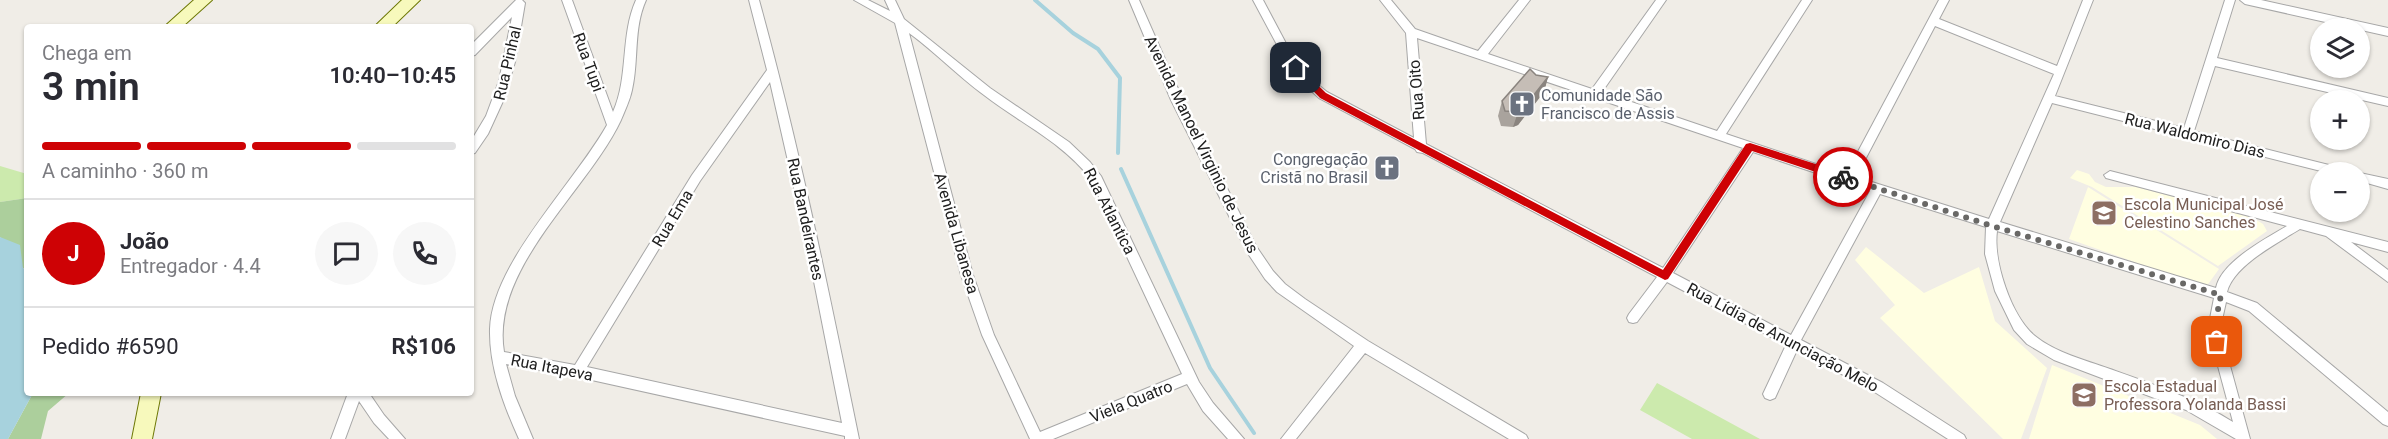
<!DOCTYPE html>
<html lang="pt">
<meta charset="utf-8">
<style>
:root{--surface:#fff;--page:#f7f7f7;--text:#2b2b33;--muted:#7c7c81;--line:#e1e1e2;--accent:#ce0205}
body{margin:0;font-family:Roboto,sans-serif;background:var(--page);color:var(--text);height:100vh;display:flex;flex-direction:column;font-size:22px;white-space:nowrap}
*{box-sizing:border-box;margin:0}
p{font-size:20px;color:var(--muted)}
.icon{flex:none;width:33px;height:33px;fill:none;stroke:currentColor;stroke-width:2;stroke-linecap:round;stroke-linejoin:round}
.map{position:relative;flex:1;overflow:hidden}
.sheet{position:absolute;left:24px;top:24px;width:450px;height:372px;display:flex;flex-direction:column;background:var(--surface);border-radius:6px;box-shadow:0 2px 4px #0004}
.sheet>*{flex:none}
.tools{position:absolute;left:2310px;top:18px;display:grid;gap:12px}
.tools a{display:grid;place-items:center;width:60px;height:60px;border-radius:50%;background:var(--surface);box-shadow:0 2px 4px #0004;font-size:30px}
.pin{position:absolute;display:grid;place-items:center;width:51px;height:51px;color:#fff;margin:-26px;border-radius:12px;box-shadow:0 3px 9px #0006}
.courier{position:absolute;display:grid;place-items:center;width:60px;height:60px;margin:-30px;border:4px solid #ce0205;border-radius:50%;background:#fff;color:#222;box-shadow:0 2px 8px #0007}
.summary em{font-style:normal;font-weight:600}
.summary div{display:flex;flex-direction:column-reverse}
.summary{display:flex;align-items:center;justify-content:space-between;height:102px;padding:0 18px}
h1{font-size:39px;font-weight:600;line-height:45px}
.bar{display:grid;grid-template-columns:repeat(4,1fr);gap:9px 6px;align-content:center;height:72px;padding:0 18px}
.bar i{height:8px;border-radius:4px;background:var(--line)}
.bar .active{background:var(--accent)}
.bar p{grid-column:span 4}
.line{display:flex;align-items:center;gap:15px;padding:0 18px;border-top:2px solid var(--line)}
.line div{flex:1}
.round{display:grid;place-items:center;flex:none;width:63px;height:63px;border-radius:32px;background:var(--page)}
.map>svg:first-child{display:block}
.education{fill:#fffee1}
.grass{fill:#cceaad}
.forest{fill:#accf9c}
.water{fill:#a7d2dd}
.lines{fill:none;stroke-linecap:round;stroke-linejoin:round}
.stream{stroke:#a7d2dd;stroke-width:4}
.street-casing{stroke:#a7a7a7;stroke-width:2}
.secondary-casing{stroke:#6e7806;stroke-width:2}
.street{fill:#fff;fill-rule:evenodd}
.secondary{fill:#f7f9bc;fill-rule:evenodd}
.wall{fill:#a9a39d}
.shaded-wall{fill:#8a847f}
.building{fill:#c5bdb6;stroke:#8a847f;stroke-width:1.5}
.route{fill:#ce0205}
.done{stroke:#696866;stroke-width:6;stroke-dasharray:0 10.8}
.labels{text-anchor:middle;stroke-width:5;stroke-linejoin:round;paint-order:stroke}
.street-label{font-size:16px;fill:#202020;stroke:#fff}
.worship-label{font-size:16px;fill:#5b616d;stroke:#fff;text-anchor:start}
.education-label{font-size:16px;fill:#785e54;stroke:#fff;text-anchor:start}
</style>
<div class="map">
<svg width="2388" height="439" viewBox="0 0 2388 439">
<rect width="100%" height="100%" fill="#f0ede7"/>
<path class="education" d="M2077,170L2089,174L2095,182L2106,187H2136L2253,218L2263,224L2267,231L2218,266L2092,187L2070,178Z
M2088,187L2219,269L2206,287L2069,239Z
M1866,247L1924,293L1979,267L1995,321L2047,368L2021,439H2003L1880,318L1895,305L1855,260Z
M2052,365L2200,425L2217,439H2029Z"/>
<path class="grass" d="M0,166L27,174V198L0,202Z
M1657,383L1760,439H1692L1640,410Z"/>
<path class="forest" d="M27,198V270L23,268L0,237V202Z
M33,393H69L48,411L41,439H8Z"/>
<path class="water" d="M0,237L20,245L23,268L27,270V393H33L8,439H0Z"/>
<g class="lines">
<path class="stream" d="M1035,0L1073,33L1098,49L1120,78L1118,153
M1121,169L1210,368L1254,433"/>
<g class="street-casing">
<path id="street" d="M516,0H522L525,3L515,62L504,99L488,134L475,153L471,154V141L486,116L499,81L512,17L475,55L471,56V45Z
M562,0H572L613,112C629,76 620,36 636,0H646C633,29 639,60 632,90C630,100 625,110 621,120C587,192 490,268 504,352L575,365L692,175L767,70L749,0H759C799,145 829,292 859,439H845V436L578,377L506,364L515,396L533,439H519C504,406 489,367 490,329C492,263 574,184 607,125ZM770,82L805,236L842,423L587,367L700,181Z
M854,0H868L890,11L885,0H895L904,19L990,88L1069,142L1090,162L1101,176L1199,382L1213,403L1244,439H1228L1203,411L1187,384L1053,439H1030L982,335L961,275L895,23ZM909,33C935,52 958,76 984,95C1020,123 1062,142 1090,178L1182,374L1040,432L994,335L973,275Z
M1129,0H1139L1183,100L1256,246L1273,271L1285,284L1305,299L1368,341L1526,435L1528,439H1509L1365,353L1296,439H1281L1354,346L1277,292L1265,279L1247,252L1171,100Z
M1253,0H1263L1289,49L1316,83L1327,92L1414,138L1406,33L1380,0H1391L1415,29L1478,51L1519,0H1530L1488,54L1592,89L1656,0H1666L1602,92L1717,131L1802,0H1812L1726,134L1846,174L1939,0H1949L1939,19L2057,66L2083,0H2093L2055,96L2184,128L2225,0H2235L2217,58L2388,98V106L2215,66L2194,131L2341,168L2345,169L2347,172H2325L2052,103L2000,222L2216,288C2221,262 2265,239 2287,226L2106,178L2104,175L2110,171L2388,242V252L2351,242L2388,270V282L2326,236L2300,229C2279,242 2233,266 2227,292L2257,303L2388,412V426L2383,424L2249,311L2226,302L2220,329L2250,439H2236L2186,410L2054,360L2027,344L2014,330L1995,291L1985,254L1986,227L1880,194L1801,340L1883,383L1964,435L1966,439H1948L1873,391L1797,350L1775,398L1770,400L1765,398L1763,394L1786,345L1667,282L1637,322L1633,323L1629,322L1627,318L1629,314L1657,277L1423,153L1417,152L1415,149L1319,98L1308,88L1282,54ZM1935,26L2054,74L1989,219L1856,177ZM1417,38L1743,148L1663,268L1426,144ZM1753,152L1870,191L1791,335L1673,273ZM1997,231L2214,298L2208,329L2233,422C2195,398 2152,384 2110,369C2085,360 2056,353 2035,336C2011,316 1993,261 1997,231Z
M2240,0H2261L2388,28V36L2245,4Z
M2360,173L2388,179V189L2360,181Z
M348,393H369L384,415L405,439H389L374,423L359,401L345,439H331Z"/>
</g>
<g class="secondary-casing">
<path id="secondary" d="M194,0H212L182,27H164Z
M402,0H420L392,27H374Z
M141,393H161L152,439H132Z"/>
</g>
<use href="#street" class="street"/>
<use href="#secondary" class="secondary"/>
</g>
<path class="wall" d="M1536,75L1548,77L1544,92L1518,125L1513,127L1501,126L1498,116L1502,101Z"/>
<path class="shaded-wall" d="M1548,77L1544,92L1518,125L1513,127L1518,112Z"/>
<path class="building" d="M1530,69L1536,75L1548,77L1522,110L1518,112L1505,111L1502,101Z"/>
<path class="route" d="M1296,64L1326,93L1663,270L1746,144L1750,143L1847,174L1848,177L1843,181L1752,151L1668,279L1665,280L1320,98L1293,70L1291,68Z"/>
<g class="lines">
<path class="done" d="M1843,177L1992,226L2221,295L2214,329L2217,342"/>
</g>
<defs>
<g id="church-square" transform="scale(1.35)"><rect x="-9" y="-9" width="18" height="18" rx="4" fill="#6b7280" stroke="#fff"/><path d="M-1.2-6h2.4v3.5h3.3v2.4h-3.3V6h-2.4V-.1h-3.3v-2.4h3.3Z" fill="#fff"/></g>
<g id="school-square" transform="scale(1.35)"><rect x="-9" y="-9" width="18" height="18" rx="4" fill="#8d6e63" stroke="#fff"/><path d="M0-5L7-2L0 1L-7-2ZM-4 1L0 2.5L4 1V4Q0 6-4 4Z" fill="#fff"/></g>
</defs>
<g fill-rule="evenodd">
<use href="#church-square" x="1522" y="104"/>
<use href="#church-square" x="1387" y="168"/>
<use href="#school-square" x="2104" y="213"/>
<use href="#school-square" x="2084" y="395"/>
</g>
<g class="labels">
<g class="street-label">
<text transform="translate(589 62) rotate(70)" y="6">Rua Tupi</text>
<text transform="translate(507 63) rotate(-77)" y="6">Rua Pinhal</text>
<text transform="translate(1416 90) rotate(-95)" y="6">Rua Oito</text>
<text transform="translate(2195 135) rotate(14)" y="6">Rua Waldomiro Dias</text>
<text transform="translate(1202 144) rotate(64)" y="6">Avenida Manoel Virginio de Jesus</text>
<text transform="translate(1110 211) rotate(63)" y="6">Rua Atlantica</text>
<text transform="translate(672 218) rotate(-59)" y="6">Rua Ema</text>
<text transform="translate(806 219) rotate(78)" y="6">Rua Bandeirantes</text>
<text transform="translate(957 233) rotate(74)" y="6">Avenida Libanesa</text>
<text transform="translate(1783 337) rotate(28)" y="6">Rua Lídia de Anunciação Melo</text>
<text transform="translate(552 367) rotate(11)" y="6">Rua Itapeva</text>
<text transform="translate(1131 401) rotate(-22)" y="6">Viela Quatro</text>
</g>
<g class="worship-label">
<text x="1541" y="101">Comunidade São<tspan x="1541" dy="18">Francisco de Assis</tspan></text>
<text x="1368" y="165" text-anchor="end">Congregação<tspan x="1368" dy="18">Cristã no Brasil</tspan></text>
</g>
<g class="education-label">
<text x="2124" y="210">Escola Municipal José<tspan x="2124" dy="18">Celestino Sanches</tspan></text>
<text x="2104" y="392">Escola Estadual<tspan x="2104" dy="18">Professora Yolanda Bassi</tspan></text>
</g>
</g>
</svg>
<div class="tools">
<a><svg class="icon" aria-label="layers" viewBox="0 0 24 24"><path d="M12 4l9 5-9 5-9-5zM3 14l9 5 9-5"/></svg></a>
<a>+</a>
<a>−</a>
</div>
<div class="pin" style="left:2217px;top:342px;background:#ea580c"><svg class="icon" aria-label="bag" viewBox="0 0 24 24"><path d="M5 8h14l-1 12H6zM9 8a3 3 0 0 1 6 0"/></svg></div>
<div class="pin" style="left:1296px;top:68px;background:#1f2937"><svg class="icon" aria-label="home" viewBox="0 0 24 24"><path d="M3 11l9-7 9 7M6 9v11h12V9"/></svg></div>
<div class="courier" style="left:1843px;top:177px"><svg class="icon" aria-label="bike" viewBox="0 0 24 24"><circle cx="6" cy="16" r="4"/><circle cx="18" cy="16" r="4"/><path d="M6 16l4-8h5l3 8M10 8l3 8H6M13 5h3"/></svg></div>
<section class="sheet">
<div class="summary"><div><h1>3 min</h1><p>Chega em</p></div><em>10:40–10:45</em></div>
<div class="bar"><i class="active"></i><i class="active"></i><i class="active"></i><i></i><p>A caminho · 360 m</p></div>
<div class="line" style="height:108px"><b class="round" style="background:var(--accent);color:#fff">J</b><div><b>João</b><p>Entregador · 4.4</p></div><a class="round"><svg class="icon" aria-label="chat" viewBox="0 0 24 24"><path d="M4 5h16v11H9l-5 4z"/></svg></a><a class="round"><svg class="icon" aria-label="phone" viewBox="0 0 24 24"><path d="M5 4h4l2 5-3 2q2 4 5 5l2-3 5 2v4C11 20 4 13 5 4z"/></svg></a></div>
<div class="line" style="height:78px"><div>Pedido #6590</div><b>R$106</b></div>
</section>
</div>
